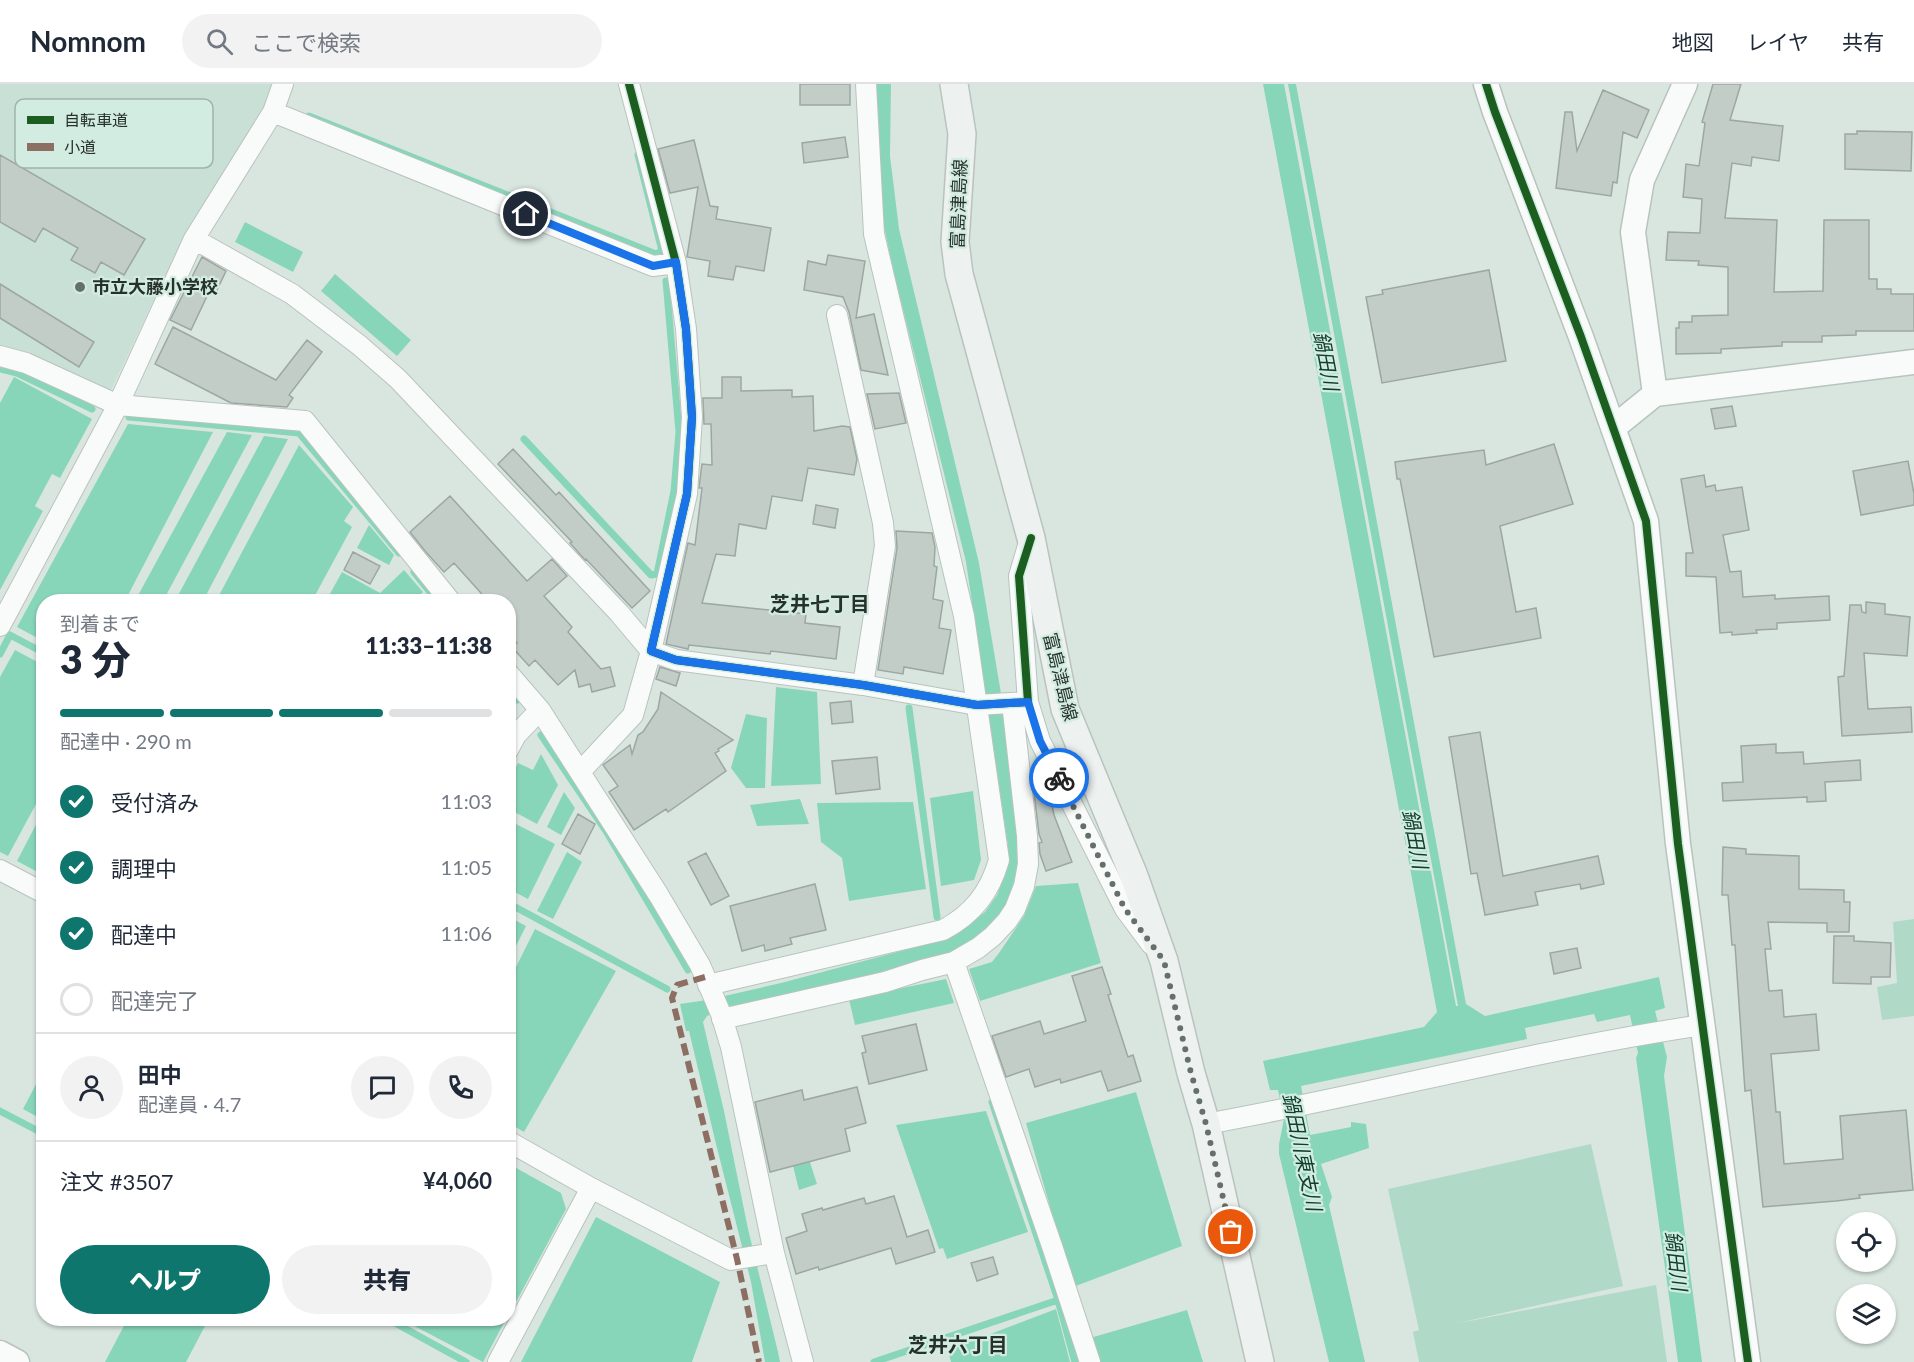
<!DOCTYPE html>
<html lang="ja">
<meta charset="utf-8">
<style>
:root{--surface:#fff;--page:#f2f2f3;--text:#1f2937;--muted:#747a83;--line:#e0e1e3;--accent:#0f766e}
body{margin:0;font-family:Lato,"Noto Sans JP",sans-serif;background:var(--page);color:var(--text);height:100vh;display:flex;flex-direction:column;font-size:22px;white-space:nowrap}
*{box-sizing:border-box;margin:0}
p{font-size:20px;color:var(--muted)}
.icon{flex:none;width:33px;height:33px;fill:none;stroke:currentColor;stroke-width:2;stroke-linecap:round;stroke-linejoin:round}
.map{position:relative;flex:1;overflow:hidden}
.details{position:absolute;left:36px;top:510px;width:480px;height:732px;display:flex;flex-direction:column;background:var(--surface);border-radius:24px;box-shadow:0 2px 4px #0004}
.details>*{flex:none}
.buttons{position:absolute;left:1836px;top:1128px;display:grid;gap:12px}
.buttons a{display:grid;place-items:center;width:60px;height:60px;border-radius:50%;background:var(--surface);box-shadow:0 2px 4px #0004;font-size:30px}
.pin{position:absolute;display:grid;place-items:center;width:51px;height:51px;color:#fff;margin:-26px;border:3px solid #fff;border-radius:50%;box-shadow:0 2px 6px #0007}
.courier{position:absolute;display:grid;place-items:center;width:60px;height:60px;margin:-30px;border:4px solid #1a73e8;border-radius:50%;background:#fff;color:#222;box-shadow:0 2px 8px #0007}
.overview em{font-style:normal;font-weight:800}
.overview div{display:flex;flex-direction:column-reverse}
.overview{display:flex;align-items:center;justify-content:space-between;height:102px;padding:0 24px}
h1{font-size:39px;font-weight:800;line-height:45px}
.bar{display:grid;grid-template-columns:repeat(4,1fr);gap:9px 6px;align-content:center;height:72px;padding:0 24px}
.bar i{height:8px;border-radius:4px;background:var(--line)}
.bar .current{background:var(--accent)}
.bar p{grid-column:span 4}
.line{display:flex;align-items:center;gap:15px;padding:0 24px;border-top:2px solid var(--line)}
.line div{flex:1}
.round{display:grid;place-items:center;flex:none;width:63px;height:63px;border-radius:32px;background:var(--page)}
ol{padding:0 24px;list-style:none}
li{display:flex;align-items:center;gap:18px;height:66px}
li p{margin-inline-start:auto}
li .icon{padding:6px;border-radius:50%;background:var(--accent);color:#fff;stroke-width:4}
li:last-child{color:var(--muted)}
li i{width:33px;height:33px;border:3px solid var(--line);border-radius:50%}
.cta{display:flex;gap:12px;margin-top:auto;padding:12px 24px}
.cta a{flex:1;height:69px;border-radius:36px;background:var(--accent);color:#fff;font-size:24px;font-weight:800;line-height:69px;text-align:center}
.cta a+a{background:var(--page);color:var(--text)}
header{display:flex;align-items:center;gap:36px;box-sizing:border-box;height:84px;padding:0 30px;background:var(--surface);border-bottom:2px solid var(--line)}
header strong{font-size:28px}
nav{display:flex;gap:33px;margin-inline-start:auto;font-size:21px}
.search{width:420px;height:54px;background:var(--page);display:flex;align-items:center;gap:15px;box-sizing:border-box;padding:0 21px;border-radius:33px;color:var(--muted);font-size:22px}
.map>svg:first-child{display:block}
.built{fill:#c9e0d6}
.green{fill:#b0d9c8}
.water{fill:#87d6ba}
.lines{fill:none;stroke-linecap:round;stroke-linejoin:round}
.stream{stroke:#87d6ba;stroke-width:7}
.building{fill:#c2cdc8;stroke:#9da7a2;stroke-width:1.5}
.minor-casing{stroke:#b9c3be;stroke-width:22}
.tertiary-casing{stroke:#b9c3be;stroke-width:27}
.secondary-casing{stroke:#b9c3be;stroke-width:30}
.minor{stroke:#f9fbfa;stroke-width:20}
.tertiary{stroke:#f9fbfa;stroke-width:24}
.secondary{stroke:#edf1ef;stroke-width:27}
.quiet{stroke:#8d6e63;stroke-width:6;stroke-dasharray:12 6;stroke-linecap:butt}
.cycleway-casing{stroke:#d3ece1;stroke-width:11}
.cycleway{stroke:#1b5e20;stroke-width:8}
.done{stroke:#65706b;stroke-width:6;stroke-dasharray:0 10.8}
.route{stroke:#1a73e8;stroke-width:8}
.poi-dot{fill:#65706b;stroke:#d3ece1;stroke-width:2}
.labels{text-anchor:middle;stroke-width:4.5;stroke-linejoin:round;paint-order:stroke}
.street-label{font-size:18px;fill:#27312c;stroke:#d3ece1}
.poi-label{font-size:18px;font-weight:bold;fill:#27312c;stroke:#d3ece1;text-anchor:start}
.water-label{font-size:20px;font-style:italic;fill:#114031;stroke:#d3ece1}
.neighbourhood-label{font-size:20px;font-weight:bold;fill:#27312c;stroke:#d3ece1}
.key{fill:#d3ece1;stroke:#9fb4ab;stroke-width:1.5}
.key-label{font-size:16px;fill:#27312c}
</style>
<header>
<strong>Nomnom</strong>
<div class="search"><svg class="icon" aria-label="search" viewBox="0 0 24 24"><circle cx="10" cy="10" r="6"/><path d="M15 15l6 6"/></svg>ここで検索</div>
<nav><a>地図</a><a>レイヤ</a><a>共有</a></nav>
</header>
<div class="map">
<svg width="1914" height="1278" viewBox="0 0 1914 1278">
<rect width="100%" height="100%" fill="#d9e6e0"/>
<path class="built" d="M0,0H275L265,26L188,144L110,308L0,263Z"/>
<path class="green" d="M1914,835V932L1882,936L1877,903L1897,899L1893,838Z
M1591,1060L1623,1202L1454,1240L1656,1201L1667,1278H1419L1413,1248L1419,1246L1388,1105Z"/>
<path class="water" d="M876,0H891L890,72L899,145L979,479L1007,645L1021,776L1008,826L984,850L949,872L884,890L728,923L707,932L703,938L724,1027L748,1145L778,1268L780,1278H765L751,1198L716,1060L689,947H686L680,920L707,916L781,899L950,854L985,828L997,811L1006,787L1008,762L966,478L892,181L883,137Z
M1263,0H1284L1456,922H1458L1288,0H1296L1466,920L1485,932L1659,893L1665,924L1655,927L1667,973L1664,992L1702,1278H1678L1636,974L1638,969L1630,931L1597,938L1594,930L1525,944L1527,955L1301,1002L1310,1051L1351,1043V1038L1366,1040L1369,1064L1321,1080L1332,1113L1329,1121L1365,1278H1329L1279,1070V1060L1284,1035L1278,1006H1270L1263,977L1424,943L1437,928Z
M245,138L303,168L293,188L235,158Z
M335,190L411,256L397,272L321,207Z
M14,293L92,335L60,394L52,390L35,422L43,427L0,506V319Z
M128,340L213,348L125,517L44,518L43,557L17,543Z
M227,348L252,351L163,517H135Z
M264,352L288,355L203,517H175Z
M299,361L353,423L344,437L352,443L312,517H216Z
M369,441L394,471L389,481L357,464Z
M404,486L423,508L414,517H326L342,488L380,509Z
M15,566L43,581V707L8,772L0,768V593Z
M776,603L817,608L821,700L771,702Z
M746,630L767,634L765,704H746L731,684Z
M541,670L558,701L537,740L509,725V697L518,679L533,686Z
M973,707L981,776L974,796L941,802L930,714Z
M564,708L575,724L561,751L547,743Z
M800,715L809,740L757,742L750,721Z
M913,718L926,805L849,817L842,774L821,758L817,719Z
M43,727V791L17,777Z
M512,738L555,760L528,815L509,805V745Z
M567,768L582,778L553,835L537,827Z
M1078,799L1101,879L980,917L969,885L992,878L999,869L1024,832L1036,802Z
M509,833L526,842L509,876Z
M535,845L616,887L524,1048L509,1039V897Z
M946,895L954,919L855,941L849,915Z
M43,987V1036L23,1025Z
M1136,1008L1182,1162L1073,1203L1026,1039Z
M986,1027L1028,1148L947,1175L943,1164L939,1165L896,1041Z
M807,1069L817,1100L799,1106L791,1074Z
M509,1080L561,1109L566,1125L509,1231Z
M596,1133L720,1198L692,1278H521Z
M1056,1225L1070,1278H951L948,1266Z
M1187,1226L1203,1278H1097L1090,1254Z
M128,1234L191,1235L205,1242L186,1278H105Z
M401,1235H506L483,1278Z"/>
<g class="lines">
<path class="stream" d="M309,32L656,170L662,167L638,71
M0,285L17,289L92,325
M129,333L299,349L399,469
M524,355L651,491L657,490L674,407L679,348L666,197
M414,488L438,518
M0,570L10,551L44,569
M508,605L517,616
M909,624L937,833
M541,651L606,747L688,886
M508,819L667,905
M0,1027L44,1050
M1058,1216L1075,1278
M386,1234L466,1278
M874,1278L1058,1216L992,1018"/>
</g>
<path class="building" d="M800,0H850V21H800Z
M1713,0H1741L1730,36L1783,42L1779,77L1752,73L1751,82L1732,79L1725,134L1777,136L1774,208L1823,207L1824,136H1869V195H1877V205H1891V210H1914V247H1856V251L1822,252V258H1782V262L1721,265V269L1676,270V244H1679V238H1692V232L1728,231V183L1698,181L1699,177L1666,176L1668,148L1700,149L1702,115L1683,113L1684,104L1686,80L1699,82L1705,39L1702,38Z
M1603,6L1649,26L1637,54L1623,48L1617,99L1613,98L1611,112L1556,104L1565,28H1572L1577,67Z
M1857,47L1912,48L1911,87L1845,85V50H1857Z
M845,53L848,73L804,79L802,59Z
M694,56L710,122L718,123L716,135L771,144L764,187L736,182L733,196L708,192L710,177L687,173L698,103L670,109L658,65Z
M0,71L145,155L124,191L101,178L95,189L71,176L78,164L43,144L35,158L0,138Z
M828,171L865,177L856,234L874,230L888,291L861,286L849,228L843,213L804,206L808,177L826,181Z
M202,173L226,187L216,208L210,206L191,246L170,236Z
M1489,186L1506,277L1382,299L1366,213L1383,210L1382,206Z
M0,200L94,258L79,283L0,234Z
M173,243L276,296L307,256L322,268L289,311L293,314L287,323L231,319L155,280Z
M722,293H741V307L792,306V313L813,312L814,347L842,342L850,343L857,375L854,391L808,384L802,417L772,412L766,445L739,440L735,472L716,470L702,519L806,530L805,539L840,543L836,575L771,567L770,570L689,561L688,565L666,560L688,459L695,461L702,404H699L702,380L712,381L711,340H704L703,314H722Z
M899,309L906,339L875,345L867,310Z
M1732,322L1736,342L1715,345L1711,325Z
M1554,360L1573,420L1500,442L1516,528L1536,524L1541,554L1434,573L1400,395H1397L1395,378L1484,366L1486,381Z
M513,365L556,411L559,408L650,507L632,524L586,475L585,476L570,459L572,458L498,380Z
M1908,377L1914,410V421L1861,431L1853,387Z
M1704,391L1706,403L1715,401L1716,407L1742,403L1749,446L1723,451L1730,488L1741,487L1743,513L1775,511V515L1829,512L1830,536L1777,539V545L1756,546L1757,549L1732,551V548L1720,549L1716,493L1686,492V469H1693L1681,395Z
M450,412L527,497L552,475L567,492L544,512L572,543L568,548L601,585L610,583L615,602L592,608L590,600L579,603L575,586L558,601L535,576L529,582L512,563L517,559L508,549V518H489L454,479L444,488L425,467L410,448Z
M816,421L838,425L835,444L813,440Z
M896,447L932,449L935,463L934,482L937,483L933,515L943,517L939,544L951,546L943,590L904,583L903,590L878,586L897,464Z
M353,468L380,482L370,500L344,486Z
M1866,518L1885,520V530L1910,533L1907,572L1864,569L1868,625L1911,623L1912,648L1842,652L1838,593L1844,592L1850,521H1861L1862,528L1866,529Z
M660,583L680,589L676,602L656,595Z
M661,608L733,656L718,665L719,667L715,669L726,687L668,728L666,725L634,746L609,708L618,702L603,681L630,661L632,670L638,651L643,648L658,625Z
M851,617L853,638L832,640L830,619Z
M1480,648L1503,792L1598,772L1604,800L1581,805L1580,800L1535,808L1538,821L1485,831L1477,789L1471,790L1449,653Z
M1776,660V669L1803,668L1804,680L1860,676L1861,696L1825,698L1826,717L1807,718V713L1723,717L1722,699L1743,698L1741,662Z
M877,673L880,705L836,710L832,677Z
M1049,705L1054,731L1072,778L1046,787L1040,770L1039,759L1042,758L1039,750L1034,708Z
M578,730L595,740L580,770L562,760Z
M1723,763L1746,765V770L1799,772V805L1844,806V818H1850L1849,848H1827V839L1768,838L1771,865H1765L1769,907L1782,906L1784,933L1816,930L1819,966L1771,970L1776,1028H1780L1784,1080L1843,1075L1840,1032L1906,1026L1913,1106L1859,1111L1860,1114L1836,1117L1763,1123L1751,1006L1745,1007L1735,861H1732L1728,811H1722Z
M706,769L729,812L711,821L688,778Z
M815,800L826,846L790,854L792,860L765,867L764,861L742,867L730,822Z
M1834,852H1854V857L1891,859L1890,893H1871V900L1833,899Z
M1577,864L1581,884L1554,890L1550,869Z
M1102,883L1111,910L1108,911L1128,973L1133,971L1141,997L1108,1007L1101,987L1061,999L1060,995L1035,1003L1029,985L1006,993L992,952L1040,937L1044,950L1086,937L1072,892Z
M916,940L927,986L869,1000L862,969L866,968L862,952Z
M857,1003L866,1039L845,1045L850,1067L770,1088L755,1018L802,1006L804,1016Z
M894,1112L907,1153L928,1146L935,1168L896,1180L891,1164L819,1186L818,1183L796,1190L786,1154L807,1147L802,1130L822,1124L823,1126L864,1114L866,1120Z
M993,1173L998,1190L977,1197L971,1179Z"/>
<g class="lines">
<g class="minor-casing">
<path id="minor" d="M629,0L676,179L686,245L692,333L687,410L651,567L676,576L863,601L977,621L1028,618L1019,492L1030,455
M273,28L653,182L676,179
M194,155L292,210L359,261L398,295L619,529L651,567L633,631L580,688
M837,231L883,439L885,462L863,601
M0,272L26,279L118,321L305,337L451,518
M0,542L118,321L194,155L273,28L283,0
M508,589L540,626L658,810L700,881L721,930L731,963L774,1169L803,1278
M1028,618L1040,657L1125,825L1151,860
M508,666L516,651L540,626
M0,786L44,809
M954,878L1053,1165L1090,1278
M708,901L943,846C973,830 990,808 999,776L964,532L874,150L866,0
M722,935L885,898L922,886L954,878L978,864L993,852L1007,837L1015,825L1024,802L1028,780L1027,752L1012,619
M1206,1040C1372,1010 1535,966 1702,941
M508,1057L591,1104L731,1176L774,1169
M498,1278L591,1104"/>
</g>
<g class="tertiary-casing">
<path id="tertiary" d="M1486,0L1495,28L1581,253L1646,437L1678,760L1748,1278
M1655,310L1633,148L1642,96L1685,0
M1613,344L1655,310L1914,278
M0,1269L17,1278"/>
</g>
<g class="secondary-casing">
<path id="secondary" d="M954,0L962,50L955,158L959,190L1031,454L1065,625L1134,792L1164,877L1191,989L1206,1040L1260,1278"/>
</g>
<use href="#minor" class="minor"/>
<use href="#tertiary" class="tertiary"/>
<use href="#secondary" class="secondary"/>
<path class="quiet" d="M705,893L677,901L672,914L737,1175L759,1278"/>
<g class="cycleway-casing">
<path id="cycleway" d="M629,0L676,179L686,245L692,333L687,410L651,567L676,576L863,601L977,621L1028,618L1019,492L1031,454
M1486,0L1495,28L1581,253L1646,437L1678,760L1748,1278"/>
</g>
<use href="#cycleway" class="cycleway"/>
</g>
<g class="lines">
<path class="done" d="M1059,694L1125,825L1164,877L1191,989L1206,1040L1231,1148"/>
<path class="route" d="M526,130L653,182L676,178L686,245L692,333L687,410L651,567L676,576L863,601L977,621L1028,618L1040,657L1059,694"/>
</g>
<circle class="poi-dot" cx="80" cy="203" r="6"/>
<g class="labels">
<g class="street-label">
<text transform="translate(959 120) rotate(-88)" y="6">富島津島線</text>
<text transform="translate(1060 593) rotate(76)" y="6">富島津島線</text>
</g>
<g class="poi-label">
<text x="92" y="209">市立大藤小学校</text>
</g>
<g class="water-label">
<text transform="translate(1326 277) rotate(79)" y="7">鍋田川</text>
<text transform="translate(1415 755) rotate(79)" y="7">鍋田川</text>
<text transform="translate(1302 1068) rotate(78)" y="7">鍋田川東支川</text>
<text transform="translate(1676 1177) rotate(83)" y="7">鍋田川</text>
</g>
<g class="neighbourhood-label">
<text x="820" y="527">芝井七丁目</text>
<text x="958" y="1268">芝井六丁目</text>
</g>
</g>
<rect x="15" y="15" width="198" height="69" rx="9" class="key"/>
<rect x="27" y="32" width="27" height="8" fill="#1b5e20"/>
<rect x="27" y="59" width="27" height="8" fill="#8d6e63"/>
<g class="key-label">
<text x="64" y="42">自転車道</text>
<text x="64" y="69">小道</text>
</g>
</svg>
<div class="buttons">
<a><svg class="icon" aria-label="locate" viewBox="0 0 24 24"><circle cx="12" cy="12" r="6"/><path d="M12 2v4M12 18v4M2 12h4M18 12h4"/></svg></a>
<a><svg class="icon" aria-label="layers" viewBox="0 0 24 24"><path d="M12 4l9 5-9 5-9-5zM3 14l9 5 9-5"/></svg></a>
</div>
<div class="pin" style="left:1231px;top:1148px;background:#ea580c"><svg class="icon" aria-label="bag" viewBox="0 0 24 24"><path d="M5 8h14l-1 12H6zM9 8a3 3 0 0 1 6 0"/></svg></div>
<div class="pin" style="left:526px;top:130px;background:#1f2937"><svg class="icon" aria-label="home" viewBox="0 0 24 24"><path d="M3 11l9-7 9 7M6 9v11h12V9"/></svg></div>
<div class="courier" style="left:1059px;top:694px"><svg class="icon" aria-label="bike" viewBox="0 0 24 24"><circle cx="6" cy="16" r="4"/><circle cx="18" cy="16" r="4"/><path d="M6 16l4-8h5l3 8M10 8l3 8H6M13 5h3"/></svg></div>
<section class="details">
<div class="overview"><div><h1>3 分</h1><p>到着まで</p></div><em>11:33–11:38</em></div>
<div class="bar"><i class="current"></i><i class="current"></i><i class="current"></i><i></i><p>配達中 · 290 m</p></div>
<ol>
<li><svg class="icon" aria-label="check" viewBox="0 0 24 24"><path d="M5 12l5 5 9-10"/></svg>受付済み<p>11:03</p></li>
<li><svg class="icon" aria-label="check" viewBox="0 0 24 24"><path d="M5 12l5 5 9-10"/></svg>調理中<p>11:05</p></li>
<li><svg class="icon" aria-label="check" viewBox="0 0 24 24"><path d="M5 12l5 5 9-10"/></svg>配達中<p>11:06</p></li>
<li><i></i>配達完了</li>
</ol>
<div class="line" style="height:108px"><a class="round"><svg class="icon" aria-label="person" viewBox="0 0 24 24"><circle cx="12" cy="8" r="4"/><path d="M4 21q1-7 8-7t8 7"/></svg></a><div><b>田中</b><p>配達員 · 4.7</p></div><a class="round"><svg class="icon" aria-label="chat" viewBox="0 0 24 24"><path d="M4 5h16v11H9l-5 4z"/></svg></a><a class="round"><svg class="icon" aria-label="phone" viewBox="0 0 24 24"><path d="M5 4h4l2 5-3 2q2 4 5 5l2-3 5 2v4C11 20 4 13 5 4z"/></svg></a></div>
<div class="line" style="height:78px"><div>注文 #3507</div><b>¥4,060</b></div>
<div class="cta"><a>ヘルプ</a><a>共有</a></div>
</section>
</div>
